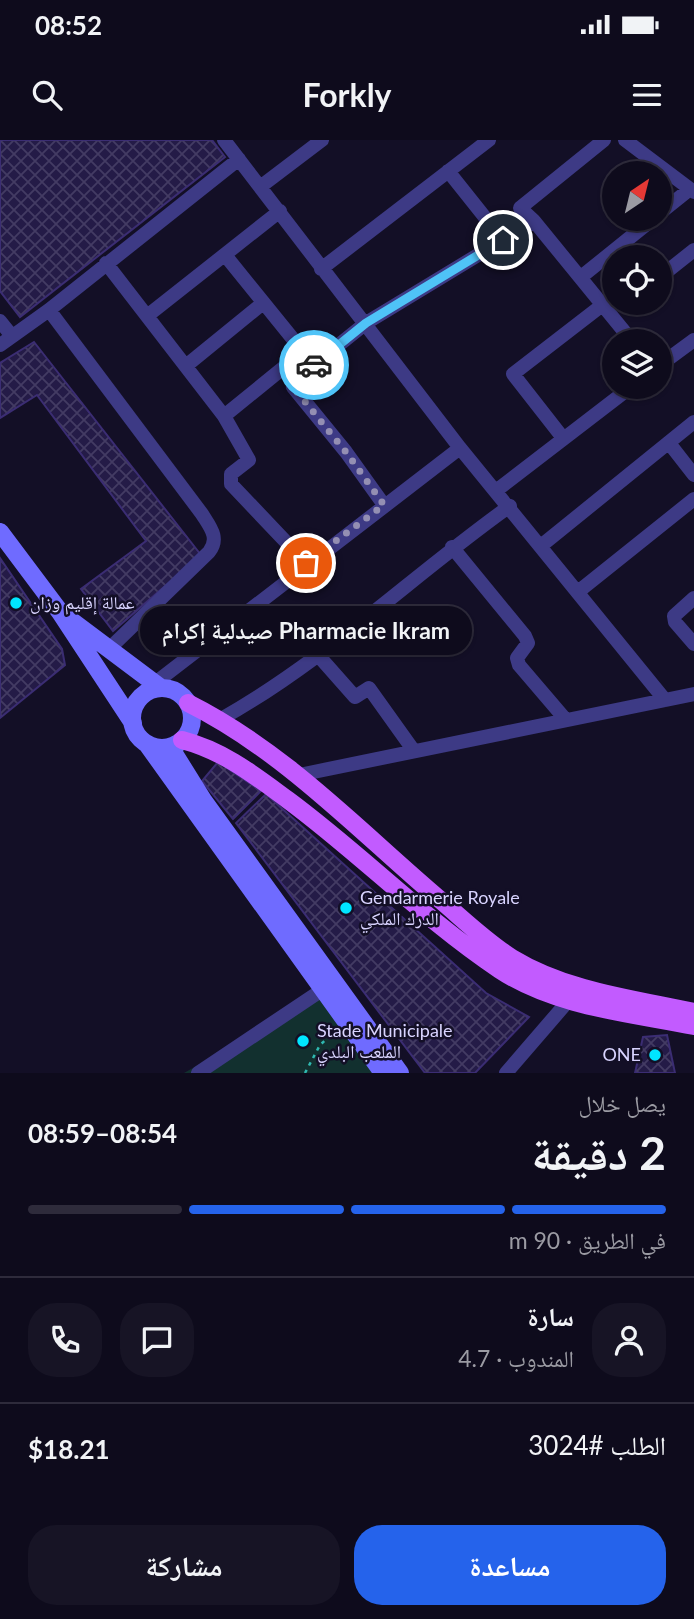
<!DOCTYPE html>
<html lang="ar">
<meta charset="utf-8">
<style>
:root{--surface:#0e0b1c;--page:#171425;--text:#f1f3f6;--muted:#9b9ba3;--line:#2e2b3b;--accent:#2563eb}
body{margin:0;font-family:Lato,"Noto Naskh Arabic",sans-serif;background:var(--page);color:var(--text);direction:rtl;height:100vh;display:flex;flex-direction:column;font-size:26px;white-space:nowrap}
*{box-sizing:border-box;margin:0}
p{font-size:23px;color:var(--muted)}
.icon{flex:none;width:38px;height:38px;fill:none;stroke:currentColor;stroke-width:2;stroke-linecap:round;stroke-linejoin:round}
.map{position:relative;height:933px;overflow:hidden;direction:ltr}
.drawer{display:flex;flex-direction:column;background:var(--surface);flex:1}
.drawer>*{flex:none}
.needle{width:46px;rotate:35deg}
.fabs{position:absolute;left:602px;top:21px;display:grid;gap:14px}
.fabs a{display:grid;place-items:center;width:70px;height:70px;border-radius:50%;background:var(--surface);box-shadow:0 2px 5px #0004,0 0 0 2px var(--line);font-size:35px}
.pin{position:absolute;display:grid;place-items:center;width:60px;height:60px;color:#fff;margin:-30px;border:4px solid #fff;border-radius:50%;box-shadow:0 2px 7px #0007}
.courier{position:absolute;display:grid;place-items:center;width:70px;height:70px;margin:-35px;border:5px solid #4fc3f7;border-radius:50%;background:#fff;color:#222;box-shadow:0 2px 9px #0007}
.bubble{position:absolute;height:49px;border-radius:24px;background:var(--surface);box-shadow:0 2px 5px #0004,0 0 0 2px var(--line);font-size:23px;font-weight:700;line-height:49px;text-align:center;direction:rtl}
.summary em{font-style:normal;font-weight:700}
.summary div{display:flex;flex-direction:column-reverse}
.summary{display:flex;align-items:center;justify-content:space-between;height:119px;padding:0 28px}
h1{font-size:46px;font-weight:700;line-height:52px}
.bar{display:grid;grid-template-columns:repeat(4,1fr);gap:10px 7px;align-content:center;height:84px;padding:0 28px}
.bar i{height:9px;border-radius:5px;background:var(--line)}
.bar .active{background:var(--accent)}
.bar p{grid-column:span 4}
.line{display:flex;align-items:center;gap:18px;padding:0 28px;border-top:2px solid var(--line)}
.line div{flex:1}
.round{display:grid;place-items:center;flex:none;width:74px;height:74px;border-radius:28px;background:var(--page)}
.cta{display:flex;gap:14px;margin-top:auto;padding:14px 28px}
.cta a{flex:1;height:80px;border-radius:28px;background:var(--accent);color:#fff;font-size:28px;font-weight:700;line-height:80px;text-align:center}
.cta a+a{background:var(--page);color:var(--text)}
.status{display:flex;justify-content:space-between;align-items:center;height:49px;padding:0 35px;background:var(--surface);direction:ltr}
.status svg{height:19px;fill:currentColor}
header{display:flex;justify-content:space-between;align-items:center;height:91px;padding:0 28px;background:var(--surface);font-size:32px;font-weight:700}
.map>svg:first-child{display:block}
.green{fill:#12302f}
.building{fill:url(#building-cross-hatch);stroke:#3b2d73;stroke-width:2}
.lines{fill:none;stroke-linecap:round;stroke-linejoin:round}
.path{stroke:#2fb8b0;stroke-width:2.5;stroke-dasharray:3.5 5;stroke-linecap:butt}
.minor{stroke:#3d3a85;stroke-width:14}
.secondary{stroke:#6f6bff;stroke-width:18}
.primary{stroke:#c25bff;stroke-width:18}
.done{stroke:#948fb3;stroke-width:7;stroke-dasharray:0 12.6}
.route{stroke:#4fc3f7;stroke-width:9}
.poi-dot{fill:#00e5ff;stroke:#130f26;stroke-width:2.5}
.labels{text-anchor:middle;stroke-width:5;stroke-linejoin:round;paint-order:stroke}
.poi-label{font-size:18px;fill:#d9d4ff;stroke:#130f26;text-anchor:start}
</style>
<div class="status"><b>08:52</b><svg viewBox="0 0 49 12"><path d="M0 12V9h3v3zM5 12V6h3v6zM10 12V3h3v9zM15 12V0h3v12zM26 1h20v11H26zM47 4h2v5h-2z"/></svg></div>
<header><svg class="icon" aria-label="menu" viewBox="0 0 24 24"><path d="M4 6h16M4 12h16M4 18h16"/></svg>Forkly<svg class="icon" aria-label="search" viewBox="0 0 24 24"><circle cx="10" cy="10" r="6"/><path d="M15 15l6 6"/></svg></header>
<div class="map">
<svg width="694" height="933" viewBox="0 0 694 933">
<defs>
<pattern id="building-cross-hatch" width="8" height="8" patternUnits="userSpaceOnUse" patternTransform="scale(1.75)"><rect width="8" height="8" fill="#241b47"/><path d="M0 0l8 8M0 8l8-8" fill="none" stroke="#433b63"/></pattern>
</defs>
<rect width="100%" height="100%" fill="#130f26"/>
<path class="green" d="M328,851L389,933H184Z"/>
<path class="building" d="M0,0H212L225,17L20,177L0,151Z
M34,202L201,415L113,491L81,449L146,401L37,255L0,278V223Z
M0,418L62,509L65,525L0,578Z
M218,622L261,651L233,679L202,641Z
M266,654L486,853L529,877L475,933H425L236,683Z
M667,895L675,933H635L643,897Z"/>
<g class="lines">
<path class="path" d="M305,933L320,905L333,893"/>
<path class="minor" d="M224,0L460,308L665,560
M625,0L694,52
M448,31L503,100
M260,47L322,0
M660,73L690,49
M534,81L520,68L604,0
M225,115L314,225
M106,123L224,276L249,320L231,334V344L306,423
M321,129L489,0
M581,137L653,79
M660,137L694,110
M49,170L239,19
M147,176L280,71
M0,181L12,196
M0,205L49,170L202,374C210,387 220,398 209,412L110,508
M187,225L263,163
M660,225L694,200
M224,276L304,211
M563,298L513,234L614,156
M669,303L694,335
M497,350L631,247
M384,365L346,312L293,247L304,233L366,183L534,81L632,201
M542,405L694,282
M452,407L525,496L528,503L517,518L519,525L566,580
M579,451L694,359
M694,458L674,476L675,482L694,504
M317,514L355,557L369,548L414,611
M155,543L460,308
M221,579C325,521 413,435 510,366
M299,635L694,554
M198,933L331,844
M506,933L569,860"/>
<path class="secondary" d="M0,392L60,472L133,583
M69,479L161,548
M132 578a30 30 0 1 1 60 0a30 30 0 1 1-60 0Z
M147,604L383,933
M170,607L203,660L400,933"/>
<path class="primary" d="M188,563C284,611 357,689 438,758C462,778 485,801 512,818C566,851 633,859 694,872
M182,600C224,611 254,635 288,660C361,714 425,780 500,830C556,867 630,873 694,886"/>
</g>
<g class="lines">
<path class="done" d="M306,423L384,365L346,312L293,247L314,225"/>
<path class="route" d="M314,225L366,183L503,100"/>
</g>
<g class="poi-dot">
<circle cx="16" cy="463" r="7"/>
<circle cx="346" cy="768" r="7"/>
<circle cx="303" cy="901" r="7"/>
<circle cx="655" cy="915" r="7"/>
</g>
<g class="labels">
<g class="poi-label">
<text x="30" y="469">عمالة إقليم وزان</text>
<text x="360" y="764">Gendarmerie Royale<tspan x="360" dy="21">الدرك الملكي</tspan></text>
<text x="317" y="897">Stade Municipale<tspan x="317" dy="21">الملعب البلدي</tspan></text>
<text x="641" y="921" text-anchor="end">ONE</text>
</g>
</g>
</svg>
<div class="fabs">
<a><svg class="needle" viewBox="-14 -14 28 28"><path d="M0-13l5 13h-10z" fill="#e53935"/><path d="M0 13l5-13h-10z" fill="#9b9ba3"/></svg></a>
<a><svg class="icon" aria-label="locate" viewBox="0 0 24 24"><circle cx="12" cy="12" r="6"/><path d="M12 2v4M12 18v4M2 12h4M18 12h4"/></svg></a>
<a><svg class="icon" aria-label="layers" viewBox="0 0 24 24"><path d="M12 4l9 5-9 5-9-5zM3 14l9 5 9-5"/></svg></a>
</div>
<div class="pin" style="left:306px;top:423px;background:#ea580c"><svg class="icon" aria-label="bag" viewBox="0 0 24 24"><path d="M5 8h14l-1 12H6zM9 8a3 3 0 0 1 6 0"/></svg></div>
<div class="pin" style="left:503px;top:100px;background:#1f2937"><svg class="icon" aria-label="home" viewBox="0 0 24 24"><path d="M3 11l9-7 9 7M6 9v11h12V9"/></svg></div>
<div class="courier" style="left:314px;top:225px"><svg class="icon" aria-label="car" viewBox="0 0 24 24"><path d="M5 17H2v-5l4-1 3-4h7l3 4 3 1v5h-3M9 17h6M6 11h13"/><circle cx="7" cy="17" r="2"/><circle cx="17" cy="17" r="2"/></svg></div>
<div class="bubble" style="left:140px;top:466px;width:332px">Pharmacie Ikram صيدلية إكرام</div>
</div>
<section class="drawer">
<div class="summary"><div><h1>2 دقيقة</h1><p>يصل خلال</p></div><em>08:54–08:59</em></div>
<div class="bar"><i class="active"></i><i class="active"></i><i class="active"></i><i></i><p>في الطريق · 90 m</p></div>
<div class="line" style="height:126px"><a class="round"><svg class="icon" aria-label="person" viewBox="0 0 24 24"><circle cx="12" cy="8" r="4"/><path d="M4 21q1-7 8-7t8 7"/></svg></a><div><b>سارة</b><p>المندوب · 4.7</p></div><a class="round"><svg class="icon" aria-label="chat" viewBox="0 0 24 24"><path d="M4 5h16v11H9l-5 4z"/></svg></a><a class="round"><svg class="icon" aria-label="phone" viewBox="0 0 24 24"><path d="M5 4h4l2 5-3 2q2 4 5 5l2-3 5 2v4C11 20 4 13 5 4z"/></svg></a></div>
<div class="line" style="height:91px"><div>الطلب #3024</div><b>$18.21</b></div>
<div class="cta"><a>مساعدة</a><a>مشاركة</a></div>
</section>
